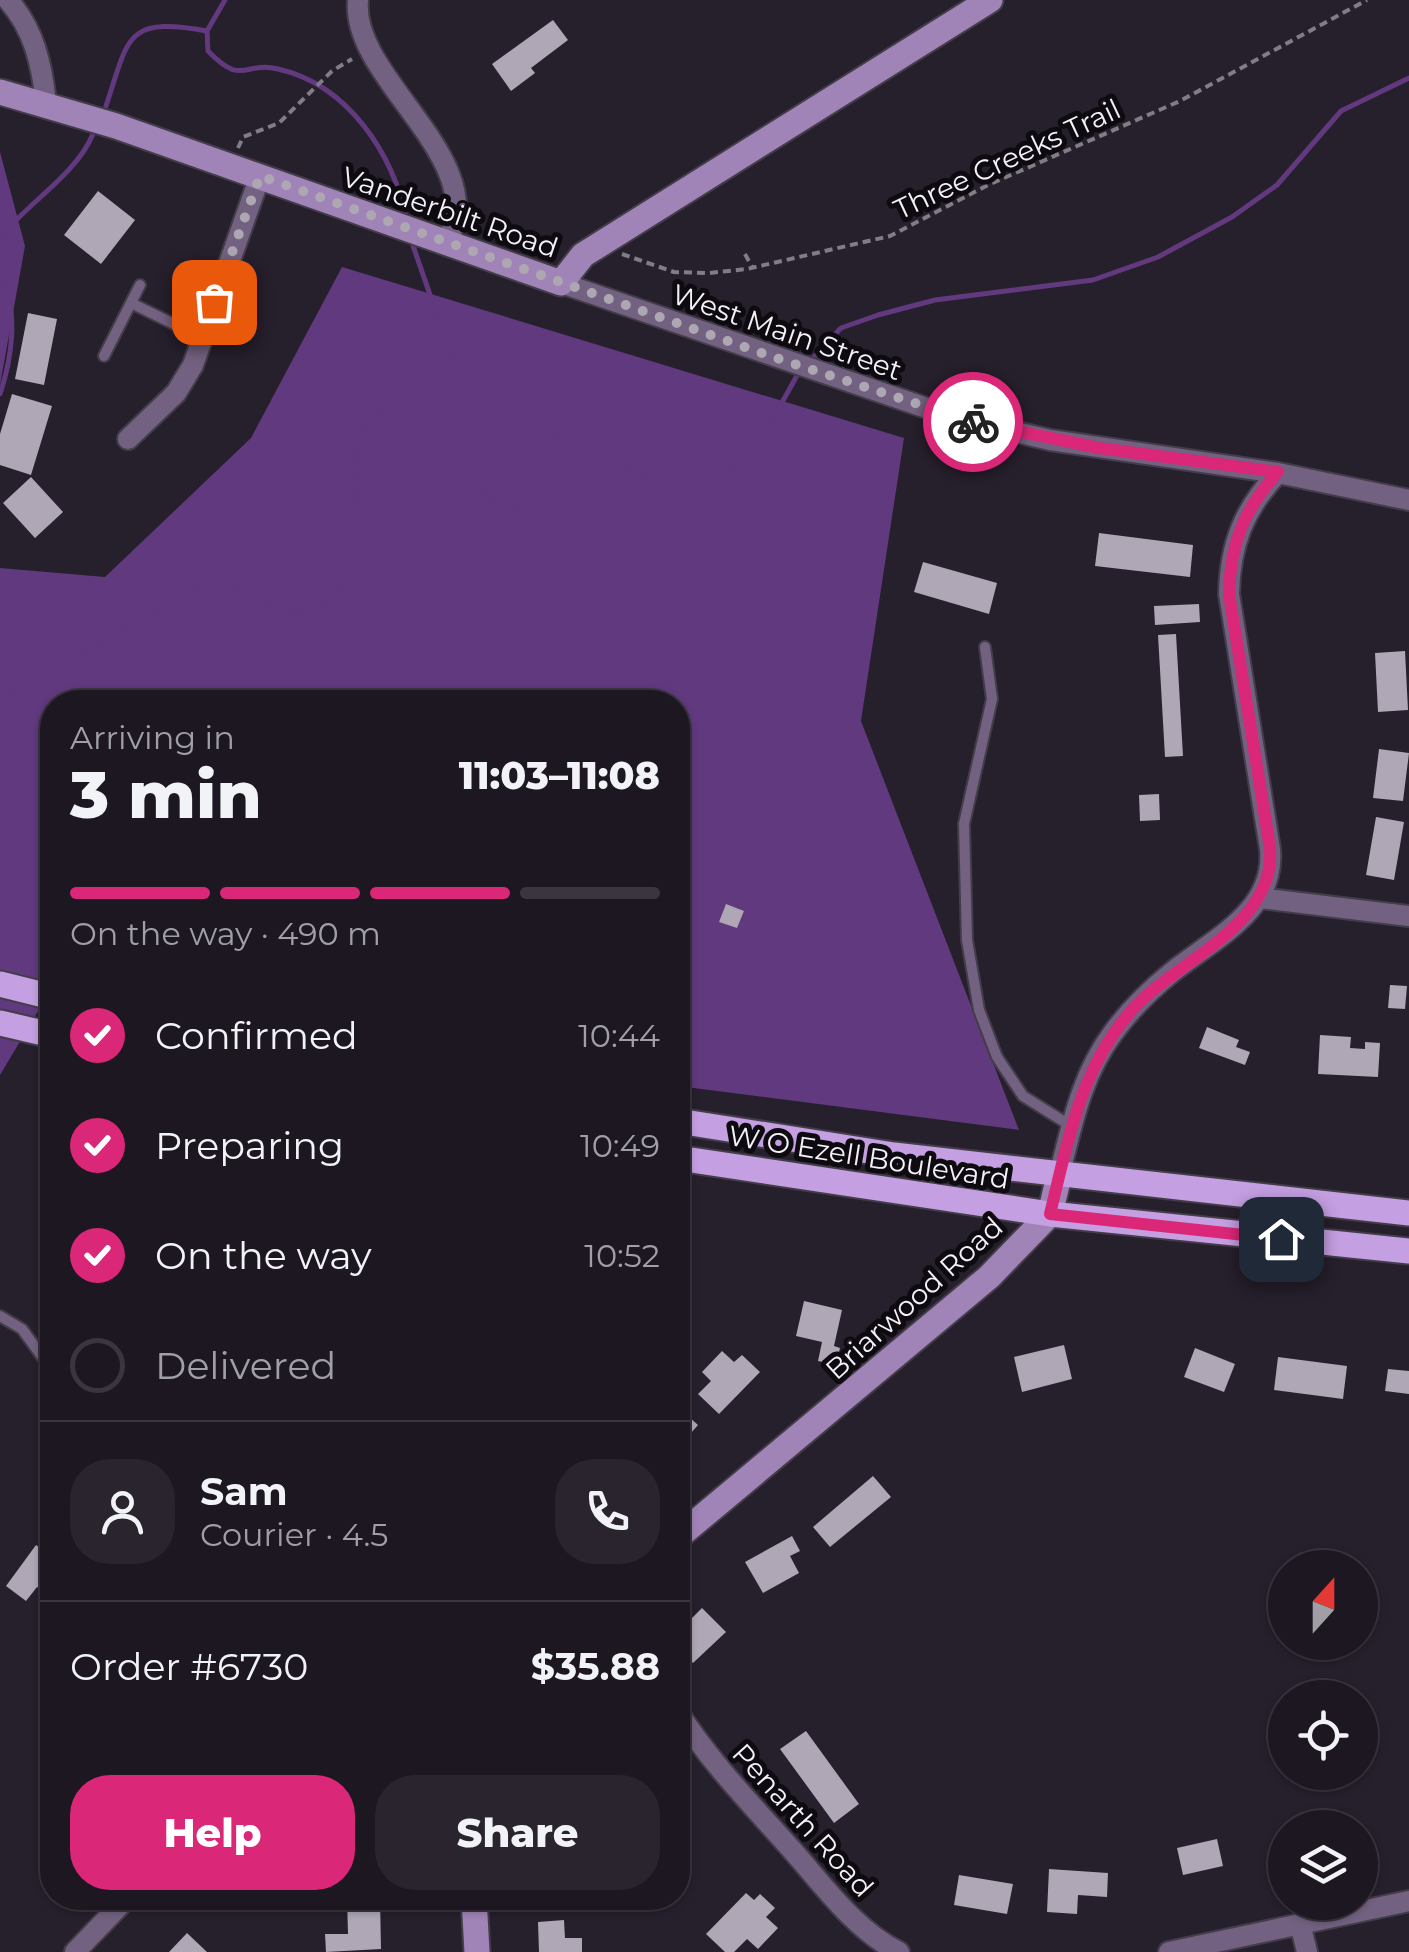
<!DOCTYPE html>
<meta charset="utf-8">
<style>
:root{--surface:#1c1721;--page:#29242e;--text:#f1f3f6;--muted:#a09fa5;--line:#3a363f;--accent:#db2777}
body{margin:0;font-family:Montserrat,sans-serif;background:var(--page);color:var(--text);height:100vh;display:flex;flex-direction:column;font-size:38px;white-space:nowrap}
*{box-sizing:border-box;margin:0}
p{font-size:32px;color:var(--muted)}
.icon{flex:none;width:55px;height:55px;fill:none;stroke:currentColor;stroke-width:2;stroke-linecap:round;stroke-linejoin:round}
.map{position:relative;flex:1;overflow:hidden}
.panel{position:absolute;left:40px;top:690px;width:650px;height:1220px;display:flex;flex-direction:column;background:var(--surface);border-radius:40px;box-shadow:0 2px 8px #0004,0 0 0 2px var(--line)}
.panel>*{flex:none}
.needle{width:65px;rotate:21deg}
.controls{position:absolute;left:1268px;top:1550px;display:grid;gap:20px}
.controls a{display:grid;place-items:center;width:110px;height:110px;border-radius:50%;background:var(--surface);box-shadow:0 2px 8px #0004,0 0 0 2px var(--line);font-size:50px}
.pin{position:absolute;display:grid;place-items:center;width:85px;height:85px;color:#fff;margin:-42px;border-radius:20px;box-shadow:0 5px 15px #0006}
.courier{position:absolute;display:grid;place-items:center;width:100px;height:100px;margin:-50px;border:8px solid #db2777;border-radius:50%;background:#fff;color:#222;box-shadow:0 2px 12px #0007}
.overview em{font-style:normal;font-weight:800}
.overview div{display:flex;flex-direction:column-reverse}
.overview{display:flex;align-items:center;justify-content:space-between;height:170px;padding:0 30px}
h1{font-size:65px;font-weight:800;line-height:75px}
.bar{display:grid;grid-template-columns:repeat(4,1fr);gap:15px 10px;align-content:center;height:120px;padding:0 30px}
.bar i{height:12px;border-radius:8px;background:var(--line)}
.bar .selected{background:var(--accent)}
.bar p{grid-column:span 4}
.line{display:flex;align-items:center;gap:25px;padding:0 30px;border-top:2px solid var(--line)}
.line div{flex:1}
.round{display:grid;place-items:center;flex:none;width:105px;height:105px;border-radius:40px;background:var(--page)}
ol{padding:0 30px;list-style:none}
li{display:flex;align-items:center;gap:30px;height:110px}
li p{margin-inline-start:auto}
li .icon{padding:10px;border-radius:50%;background:var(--accent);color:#fff;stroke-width:4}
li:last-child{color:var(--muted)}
li i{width:55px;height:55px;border:5px solid var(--line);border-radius:50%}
.cta{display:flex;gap:20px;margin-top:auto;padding:20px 30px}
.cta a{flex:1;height:115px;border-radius:40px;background:var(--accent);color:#fff;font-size:40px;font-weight:800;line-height:115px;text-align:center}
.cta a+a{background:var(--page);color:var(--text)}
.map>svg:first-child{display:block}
.forest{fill:#61397e}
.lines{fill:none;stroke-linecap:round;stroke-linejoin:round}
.stream{stroke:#62397f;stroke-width:5}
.building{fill:#afa6b6}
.lane-casing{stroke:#433c49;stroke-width:14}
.street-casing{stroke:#433c49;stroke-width:24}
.secondary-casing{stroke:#433c49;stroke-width:29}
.primary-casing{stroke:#433c49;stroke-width:29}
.path{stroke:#827c87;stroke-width:4;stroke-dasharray:8 5;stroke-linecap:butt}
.lane{stroke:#736181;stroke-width:10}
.street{stroke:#736181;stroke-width:20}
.secondary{stroke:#a084b7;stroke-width:25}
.primary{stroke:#c49fe1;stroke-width:25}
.done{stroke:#ada7b1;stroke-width:10;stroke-dasharray:0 18}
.route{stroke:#db2777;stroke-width:12}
.labels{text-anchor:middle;stroke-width:10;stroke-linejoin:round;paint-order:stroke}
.street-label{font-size:28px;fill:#f5f0f9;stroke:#0e0b10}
</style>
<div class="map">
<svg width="1409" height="1952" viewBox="0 0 1409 1952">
<rect width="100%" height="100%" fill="#261f2c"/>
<path class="forest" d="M0,152L25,246L0,385Z
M342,267L904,438L861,721L1019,1130L678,1086V702H52V988L0,1075V568L105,577L251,438Z"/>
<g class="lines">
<path class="stream" d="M225,0L207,31L208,51C243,87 243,61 278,69C349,85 394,155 407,222
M106,106C129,38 124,16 207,31
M410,237L456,370L492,409L541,441
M0,238C27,203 76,175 93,134
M0,280C20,310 11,361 0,394
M811,360L841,328L878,315L935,300L1093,280L1158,257L1232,217L1277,185L1341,111L1409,78
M541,441L547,434C583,443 612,464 646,476C733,505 765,433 800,370
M0,688L14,692L206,582C253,580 282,643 339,593C389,551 317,428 391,409C464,391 462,534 535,503C543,482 533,462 541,441"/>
</g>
<path class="building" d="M553,20L568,40L531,68L535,73L511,91L492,64Z
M98,191L135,220L101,264L64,235Z
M28,313L57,319L44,385L15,379Z
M12,394L52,406L31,475L0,465V434Z
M31,477L63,512L35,538L3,503Z
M1099,533L1193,545L1190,577L1095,566Z
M923,562L997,583L989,614L914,592Z
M1199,604L1200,622L1155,625L1154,606Z
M1176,634L1183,756L1165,757L1158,635Z
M1405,651L1408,710L1378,712L1375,653Z
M1379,749L1409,753L1403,801L1373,798Z
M1159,794L1160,820L1140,821L1139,795Z
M1376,817L1404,822L1394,880L1366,875Z
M726,904L744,911L737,928L719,922Z
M1390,985L1407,986L1405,1009L1388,1008Z
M1207,1027L1239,1040L1236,1047L1250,1052L1245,1065L1199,1048Z
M1320,1035L1351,1037L1350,1048L1365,1049V1042L1380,1043L1378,1077L1318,1074Z
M804,1301L842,1310L834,1346L840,1348L836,1365L818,1361L822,1342L796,1336Z
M1064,1345L1072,1379L1022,1392L1014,1357Z
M1195,1348L1235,1364L1224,1392L1184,1377Z
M722,1351L734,1362L742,1355L760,1372L719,1414L698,1394L711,1381L702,1372Z
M1278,1357L1347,1366L1343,1399L1274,1390Z
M1388,1369L1409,1371V1394L1385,1391Z
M678,1407L698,1425L678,1448Z
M873,1476L891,1497L830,1547L813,1527Z
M792,1536L800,1551L790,1556L799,1573L763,1593L745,1562Z
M36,1545L52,1557V1598L37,1587L26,1601L6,1586Z
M702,1608L726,1632L693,1663L678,1646V1632Z
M806,1731L859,1804L834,1823L780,1749Z
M1217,1839L1223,1866L1183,1875L1177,1848Z
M1049,1869L1108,1873L1107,1897L1078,1895L1077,1914L1047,1912Z
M959,1875L1013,1884L1007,1914L954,1905Z
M746,1893L754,1900L760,1894L775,1908L766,1917L778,1928L758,1949L747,1939L734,1952H725L706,1934Z
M347,1898H380L381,1949L326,1952L325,1934H348Z
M564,1920L565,1938H582V1952H539L538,1922Z
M187,1933L207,1952H169Z"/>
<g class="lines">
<g class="lane-casing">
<path id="lane" d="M131,303L180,327L204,333
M104,356L140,285
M985,647L992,699L964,824L967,940L979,1010L997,1057L1023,1096L1071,1126
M678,1183L685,1177L689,1161
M0,1316L22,1329L52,1370"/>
</g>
<g class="street-casing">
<path id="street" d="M8,0C34,29 42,65 46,103
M358,0C350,79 495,160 446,243
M561,283L953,417L1050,440L1278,473L1409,500
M128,439L176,393L193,365L260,176
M1260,898L1409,916
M1059,1176C1072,1125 1081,1076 1113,1033C1129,1011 1149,991 1171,973C1213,939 1276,911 1270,849L1229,594C1230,544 1244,509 1278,473
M678,1712C711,1763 752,1805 792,1850C824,1886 856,1931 899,1952
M1300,1923L1307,1952
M75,1952L127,1898
M1169,1952L1409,1901"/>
</g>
<g class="secondary-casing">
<path id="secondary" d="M0,92L116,126L561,283L583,255L990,0
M678,1537L989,1277L1050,1214L1059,1176
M474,1898L477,1952"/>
</g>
<g class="primary-casing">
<path id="primary" d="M0,984L52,997
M0,1023L52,1035
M678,1121L894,1155L1409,1213
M678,1158L1050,1214L1409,1251"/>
</g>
<path class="path" d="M238,148L243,137L279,123L332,71L352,59
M622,254L674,272L709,273L747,269L890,236L988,185L1180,101L1367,0
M745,254L752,267"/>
<use href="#lane" class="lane"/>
<use href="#street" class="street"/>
<use href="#secondary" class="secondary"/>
<use href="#primary" class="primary"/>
</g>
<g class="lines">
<path class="done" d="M214,302L260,176L773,357L973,422"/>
<path class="route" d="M973,422L1099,448L1278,472C1244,509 1230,544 1229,594L1270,848C1276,926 1176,961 1132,1010C1080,1069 1068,1141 1050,1214L1281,1239"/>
</g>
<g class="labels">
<g class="street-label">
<text transform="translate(1007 159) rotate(-25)" y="10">Three Creeks Trail</text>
<text transform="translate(450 212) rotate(19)" y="10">Vanderbilt Road</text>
<text transform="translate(787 332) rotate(19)" y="10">West Main Street</text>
<text transform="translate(869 1157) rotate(9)" y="10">W O Ezell Boulevard</text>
<text transform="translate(914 1298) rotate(-42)" y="10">Briarwood Road</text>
<text transform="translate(803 1820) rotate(48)" y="10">Penarth Road</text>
</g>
</g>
</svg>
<div class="controls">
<a><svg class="needle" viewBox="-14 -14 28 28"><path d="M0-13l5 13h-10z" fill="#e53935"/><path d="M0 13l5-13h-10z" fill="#a09fa5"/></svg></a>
<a><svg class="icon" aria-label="locate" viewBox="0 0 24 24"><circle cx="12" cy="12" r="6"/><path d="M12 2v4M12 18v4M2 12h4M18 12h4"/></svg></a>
<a><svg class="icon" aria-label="layers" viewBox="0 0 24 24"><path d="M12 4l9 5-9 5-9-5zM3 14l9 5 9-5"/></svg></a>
</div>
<div class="pin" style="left:214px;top:302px;background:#ea580c"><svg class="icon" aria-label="bag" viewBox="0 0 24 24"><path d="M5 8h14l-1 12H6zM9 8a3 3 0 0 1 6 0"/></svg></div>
<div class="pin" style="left:1281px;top:1239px;background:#1f2937"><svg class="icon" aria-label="home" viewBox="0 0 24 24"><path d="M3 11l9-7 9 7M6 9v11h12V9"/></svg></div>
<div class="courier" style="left:973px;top:422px"><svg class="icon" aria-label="bike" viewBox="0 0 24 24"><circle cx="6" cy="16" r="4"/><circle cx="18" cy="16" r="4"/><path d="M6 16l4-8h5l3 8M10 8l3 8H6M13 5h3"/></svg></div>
<section class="panel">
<div class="overview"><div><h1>3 min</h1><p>Arriving in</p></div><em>11:03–11:08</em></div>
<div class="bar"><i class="selected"></i><i class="selected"></i><i class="selected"></i><i></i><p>On the way · 490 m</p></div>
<ol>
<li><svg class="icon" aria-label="check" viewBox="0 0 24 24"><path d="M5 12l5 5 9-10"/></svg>Confirmed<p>10:44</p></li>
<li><svg class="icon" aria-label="check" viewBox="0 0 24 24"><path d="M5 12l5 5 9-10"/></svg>Preparing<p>10:49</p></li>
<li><svg class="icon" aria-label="check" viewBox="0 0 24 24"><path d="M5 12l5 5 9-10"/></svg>On the way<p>10:52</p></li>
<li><i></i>Delivered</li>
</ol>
<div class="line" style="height:180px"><a class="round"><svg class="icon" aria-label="person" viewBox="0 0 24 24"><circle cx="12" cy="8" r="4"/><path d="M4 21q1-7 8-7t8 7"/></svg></a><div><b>Sam</b><p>Courier · 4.5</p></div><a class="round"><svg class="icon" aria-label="phone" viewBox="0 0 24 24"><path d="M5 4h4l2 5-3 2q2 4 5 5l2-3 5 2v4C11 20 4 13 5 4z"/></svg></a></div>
<div class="line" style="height:130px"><div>Order #6730</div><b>$35.88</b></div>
<div class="cta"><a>Help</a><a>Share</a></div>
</section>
</div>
